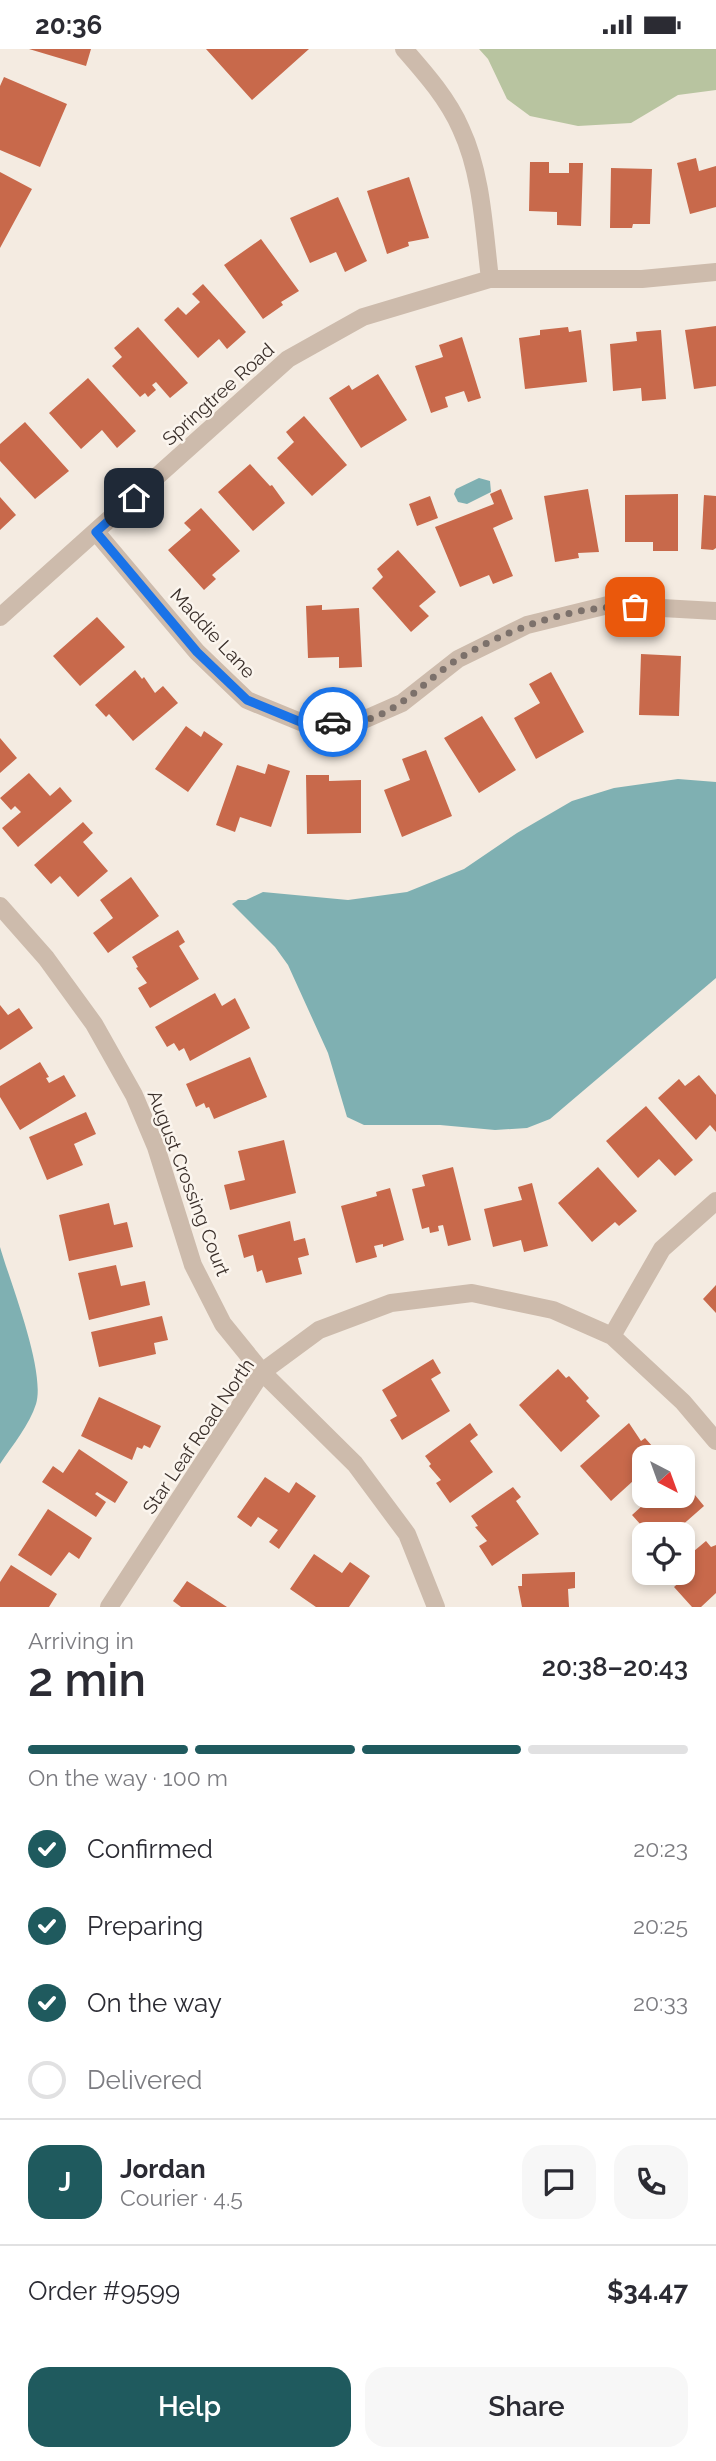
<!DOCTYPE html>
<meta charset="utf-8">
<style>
:root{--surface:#fff;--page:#f7f7f7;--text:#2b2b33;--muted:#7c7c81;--line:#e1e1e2;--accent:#1f5a5e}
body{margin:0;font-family:Raleway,sans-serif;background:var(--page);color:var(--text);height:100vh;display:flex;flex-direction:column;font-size:26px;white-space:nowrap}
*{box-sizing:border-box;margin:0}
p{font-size:23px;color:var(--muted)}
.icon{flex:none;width:38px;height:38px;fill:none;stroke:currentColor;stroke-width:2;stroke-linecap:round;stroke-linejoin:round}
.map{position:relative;height:1558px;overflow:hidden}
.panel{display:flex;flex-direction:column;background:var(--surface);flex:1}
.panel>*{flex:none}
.needle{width:46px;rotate:139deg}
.fabs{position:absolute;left:632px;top:1396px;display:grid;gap:14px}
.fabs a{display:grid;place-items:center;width:63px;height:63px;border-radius:14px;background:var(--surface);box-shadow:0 4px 10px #0003;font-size:35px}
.pin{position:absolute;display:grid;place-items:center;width:60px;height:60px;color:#fff;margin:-30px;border-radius:14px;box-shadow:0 4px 10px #0006}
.courier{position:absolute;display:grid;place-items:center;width:70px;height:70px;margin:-35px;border:5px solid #1a73e8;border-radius:50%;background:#fff;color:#222;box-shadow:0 2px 9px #0007}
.summary em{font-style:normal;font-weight:600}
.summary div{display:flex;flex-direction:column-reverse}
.summary{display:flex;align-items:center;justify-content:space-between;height:119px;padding:0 28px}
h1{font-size:46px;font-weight:600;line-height:52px}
.bar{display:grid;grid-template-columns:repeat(4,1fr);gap:10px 7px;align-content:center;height:84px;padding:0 28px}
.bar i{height:9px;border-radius:5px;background:var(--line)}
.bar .current{background:var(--accent)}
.bar p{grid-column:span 4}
.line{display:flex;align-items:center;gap:18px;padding:0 28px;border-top:2px solid var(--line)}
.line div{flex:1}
.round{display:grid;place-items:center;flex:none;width:74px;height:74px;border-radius:21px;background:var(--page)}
ol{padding:0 28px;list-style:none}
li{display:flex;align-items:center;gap:21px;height:77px}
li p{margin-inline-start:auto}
li .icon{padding:7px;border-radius:50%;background:var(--accent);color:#fff;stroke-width:4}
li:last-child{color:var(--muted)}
li i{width:38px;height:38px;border:4px solid var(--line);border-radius:50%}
.button{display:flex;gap:14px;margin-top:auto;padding:14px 28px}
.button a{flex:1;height:80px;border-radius:21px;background:var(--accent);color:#fff;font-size:28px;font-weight:600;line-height:80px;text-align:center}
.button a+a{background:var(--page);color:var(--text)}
.status{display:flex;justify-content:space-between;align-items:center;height:49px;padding:0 35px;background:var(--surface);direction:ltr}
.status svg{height:19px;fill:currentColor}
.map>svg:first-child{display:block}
.green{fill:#b8c4a0}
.water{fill:#7fb0b2}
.building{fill:#c8694b}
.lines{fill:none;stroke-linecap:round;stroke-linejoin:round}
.minor{stroke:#cdbbac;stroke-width:18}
.done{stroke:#7c716b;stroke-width:7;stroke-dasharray:0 12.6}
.route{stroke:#1a73e8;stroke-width:9}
.labels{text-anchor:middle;stroke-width:5;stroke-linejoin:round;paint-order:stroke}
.street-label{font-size:19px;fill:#3b302b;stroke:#fbf5ee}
</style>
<div class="status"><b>20:36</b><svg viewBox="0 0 49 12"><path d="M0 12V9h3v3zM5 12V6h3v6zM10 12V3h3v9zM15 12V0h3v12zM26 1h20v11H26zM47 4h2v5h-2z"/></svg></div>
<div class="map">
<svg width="716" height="1558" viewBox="0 0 716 1558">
<rect width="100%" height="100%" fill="#f4ebe1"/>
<path class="green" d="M479,0H716V41L678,46L631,74L578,77L530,67L507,50L488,10Z"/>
<path class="water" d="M479,429L490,432L491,443L467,455L458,453L454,445L456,440Z
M678,730L716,733V929L550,1070L527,1079L495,1081L440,1076H364L347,1068L328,1004L288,916L275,898L232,855L238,851H246L263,843L348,851L407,843L464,820L517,784L572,752L614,739Z
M0,1198C10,1233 46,1322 36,1355C30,1375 12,1397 0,1415Z"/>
<path class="building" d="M29,0H91L86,17Z
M206,0H309L252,51Z
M4,28L67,55L40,118L0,101V37Z
M696,109L699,122L716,117V158L690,165L677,114Z
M530,113H549V124H569V114H583L581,177L557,176V163L529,162Z
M611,119L652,120L650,175H633L632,179H610Z
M0,123L32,140L0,199Z
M409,128L429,189L408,193L409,197L387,205L367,142Z
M338,148L367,212L345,223L336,203L310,214L290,169Z
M261,190L299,242L281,253L283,256L263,270L224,216Z
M203,235L246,283L227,300L219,290L198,309L164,271L178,258L186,266L200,253L192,245Z
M716,277V337L694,340L685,281Z
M138,278L188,334L170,349L156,333L152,336L156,341L148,348L145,344L140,348L112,317L122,308L114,299Z
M568,278L569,283L581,281L587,333L525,340L519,289L540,286V281Z
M661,281L666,350L642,352L641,339L613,342L610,295L637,292L636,283Z
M462,288L481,349L468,353L464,342L445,348L448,358L431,364L415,317L443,308L439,296Z
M378,325L407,371L361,399L329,349L349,336L352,341Z
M88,329L136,382L117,399L102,381L81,400L49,364Z
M304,367L347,416L312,447L277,409L294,393L286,383Z
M25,373L69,422L35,450L0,412V395Z
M250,415L270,437L272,436L285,454L253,482L218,443Z
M501,440L513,470L493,479L513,527L493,535L489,526L460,538L435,478L494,455L490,445Z
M588,440L599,503L578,504L579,509L555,513L544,447Z
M678,445V502H653V493H625V446Z
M704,446L716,447V499L713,501L701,500Z
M430,447L438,469L417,477L409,455Z
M0,448L16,466L0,481Z
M201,459L240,502L212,526L216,530L204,541L168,501L191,481L184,474Z
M398,501L436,543L419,557L429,567L411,583L372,539L383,528L377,520Z
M322,556V561L359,559L362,618L339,619V608L308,609L306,557Z
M97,568L125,598L80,637L53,607Z
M641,605L681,607L679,667L639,666Z
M135,621L142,630L144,628L155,644L163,637L178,654L133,692L109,665L106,668L95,656Z
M551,623L584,683L536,710L514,669L540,654L529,635Z
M482,667L516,721L479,744L444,689Z
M186,677L201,688L204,682L223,695L188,743L155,720Z
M0,689L17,709L0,724Z
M426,701L452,767L402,788L384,741L410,731L402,710Z
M268,715L290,722L271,778L240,768L235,783L216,776L237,716L265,725Z
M29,724L50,747L60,738L72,752L18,798L2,779L21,763L15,757L11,761L0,749Z
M306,726H329V732L361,731V784L307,785Z
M83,773L93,784L83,793L108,822L78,848L60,827L51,835L34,816Z
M131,828L159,867L108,904L93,884L113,869L100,851Z
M178,881L185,893L179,897L199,930L150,959L138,939L147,934L136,919L138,918L132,908Z
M215,944L222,957L235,949L250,979L190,1012L184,999L179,1002L174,994L167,998L155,978Z
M0,956L8,966L19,959L33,979L0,1001Z
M250,1008L267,1048L214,1070L209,1058L206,1059L204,1054L196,1058L186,1035Z
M40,1013L49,1028L46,1029L49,1034L64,1026L76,1047L20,1081L0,1048V1037Z
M699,1026L716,1046V1083L710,1076L696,1091L658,1049L679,1030L685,1037Z
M646,1057L693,1111L675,1127L659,1110L638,1129L606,1092Z
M86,1063L96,1085L74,1095L83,1116L47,1131L29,1088Z
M284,1091L296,1144L230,1161L224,1136L245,1131L238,1102Z
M453,1118L471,1191L448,1197L443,1176L438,1177L439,1182L430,1184L429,1178L422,1180L412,1140L425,1137L422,1126Z
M598,1118L637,1162L619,1177L615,1173L592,1193L558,1154Z
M532,1134L548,1197L524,1203L521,1191L493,1198L484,1160L522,1151L518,1138Z
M390,1139L404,1191L383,1198V1195L374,1197L377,1208L356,1214L341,1157L377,1147L376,1143Z
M109,1154L114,1176L127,1173L133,1198L69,1212L59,1166Z
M290,1172L294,1192L305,1189L309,1206L298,1209L302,1225L266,1234L262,1221L257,1223L253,1206L244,1209L238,1186Z
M116,1216L121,1237L145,1232L150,1256L89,1271L78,1224Z
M716,1236V1264L703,1250Z
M162,1267L168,1291L154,1294L156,1305L99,1318L91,1283Z
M433,1310L441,1324L431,1330L450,1362L402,1391L390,1371L397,1367L382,1341Z
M558,1320L566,1329L569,1327L589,1349L586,1352L600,1367L561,1403L519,1356Z
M99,1348L161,1377L150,1399L144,1396L142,1400L137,1398L132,1411L81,1387Z
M470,1374L478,1386L470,1392L493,1423L450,1454L436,1434L441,1431L429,1417L431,1415L425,1407Z
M629,1374L641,1392L645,1389L661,1407L644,1409V1422L611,1452L580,1417Z
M79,1400L128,1433L115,1454L97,1443L95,1445L106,1453L96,1468L42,1433L53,1417L63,1424Z
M265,1428L289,1444L296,1433L316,1447L279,1500L269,1493L278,1481L258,1468L251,1478L237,1468Z
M682,1437L687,1442L690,1440L704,1457L671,1486H650L632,1466L653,1447H682Z
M513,1438L521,1448L516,1452L539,1485L492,1517L479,1497L487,1492L475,1478L478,1477L471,1467Z
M48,1460L92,1489L79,1510L69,1503L51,1527L18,1506Z
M706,1492L711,1498L716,1496V1544L701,1558H692L674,1538L683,1530L679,1524H682V1512Z
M314,1505L342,1524L350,1513L370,1527L349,1558H316L290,1540Z
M11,1516L57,1545L49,1558H0V1533Z
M575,1523V1539L568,1540L569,1558H522L518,1537H522V1525Z
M187,1532L227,1558H181L173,1552Z"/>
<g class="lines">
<path class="minor" d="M404,0C425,24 448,50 461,80C482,125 484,181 490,230
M96,483L197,603L247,651L303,674L361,672L402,654L458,610L527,576L608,556L716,562
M0,568L288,310L363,268L490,230H642L716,223
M0,857L46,909L94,975L134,1046L156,1098L193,1216L223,1275L262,1323L355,1415L407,1485L436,1558
M612,1287L662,1200L716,1152
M109,1558L262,1323L319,1281L391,1254L472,1244L553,1261L612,1287L683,1353L716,1392"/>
</g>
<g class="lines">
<path class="done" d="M333,673C341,673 351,674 360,672C399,665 426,630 458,610C509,579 576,555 635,558"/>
<path class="route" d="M134,449L96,483L197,603L247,651L303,674L333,673"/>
</g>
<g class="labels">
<g class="street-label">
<text transform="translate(218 345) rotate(-42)" y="7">Springtree Road</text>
<text transform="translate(213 584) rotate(47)" y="7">Maddie Lane</text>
<text transform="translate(189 1134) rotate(69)" y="7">August Crossing Court</text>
<text transform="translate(198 1387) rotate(-56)" y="7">Star Leaf Road North</text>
</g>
</g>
</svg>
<div class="fabs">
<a><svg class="needle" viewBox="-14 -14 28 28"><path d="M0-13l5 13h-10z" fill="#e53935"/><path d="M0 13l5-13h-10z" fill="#7c7c81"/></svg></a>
<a><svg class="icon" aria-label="locate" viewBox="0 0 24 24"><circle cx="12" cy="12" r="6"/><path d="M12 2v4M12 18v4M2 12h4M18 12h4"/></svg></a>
</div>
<div class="pin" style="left:635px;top:558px;background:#ea580c"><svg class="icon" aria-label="bag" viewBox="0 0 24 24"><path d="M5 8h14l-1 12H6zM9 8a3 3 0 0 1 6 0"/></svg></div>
<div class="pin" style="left:134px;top:449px;background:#1f2937"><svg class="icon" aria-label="home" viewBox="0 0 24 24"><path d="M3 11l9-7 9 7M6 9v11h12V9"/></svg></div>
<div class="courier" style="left:333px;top:673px"><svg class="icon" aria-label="car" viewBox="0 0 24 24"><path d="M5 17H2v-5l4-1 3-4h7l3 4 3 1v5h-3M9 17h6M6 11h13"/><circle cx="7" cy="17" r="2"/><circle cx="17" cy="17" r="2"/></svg></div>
</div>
<section class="panel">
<div class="summary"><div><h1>2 min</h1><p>Arriving in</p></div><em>20:38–20:43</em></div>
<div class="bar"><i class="current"></i><i class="current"></i><i class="current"></i><i></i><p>On the way · 100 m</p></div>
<ol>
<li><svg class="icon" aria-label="check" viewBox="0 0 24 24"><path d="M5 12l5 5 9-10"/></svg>Confirmed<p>20:23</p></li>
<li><svg class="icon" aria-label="check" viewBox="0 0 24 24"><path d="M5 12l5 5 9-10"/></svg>Preparing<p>20:25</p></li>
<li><svg class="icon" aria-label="check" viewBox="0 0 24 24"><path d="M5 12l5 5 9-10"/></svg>On the way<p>20:33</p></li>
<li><i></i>Delivered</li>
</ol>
<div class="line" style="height:126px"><b class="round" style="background:var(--accent);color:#fff">J</b><div><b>Jordan</b><p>Courier · 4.5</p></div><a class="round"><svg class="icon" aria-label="chat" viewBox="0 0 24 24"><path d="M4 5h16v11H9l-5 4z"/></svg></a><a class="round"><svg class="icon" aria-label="phone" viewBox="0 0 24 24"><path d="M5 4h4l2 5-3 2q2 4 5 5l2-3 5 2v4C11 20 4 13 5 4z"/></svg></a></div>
<div class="line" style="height:91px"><div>Order #9599</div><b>$34.47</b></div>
<div class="button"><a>Help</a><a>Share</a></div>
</section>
